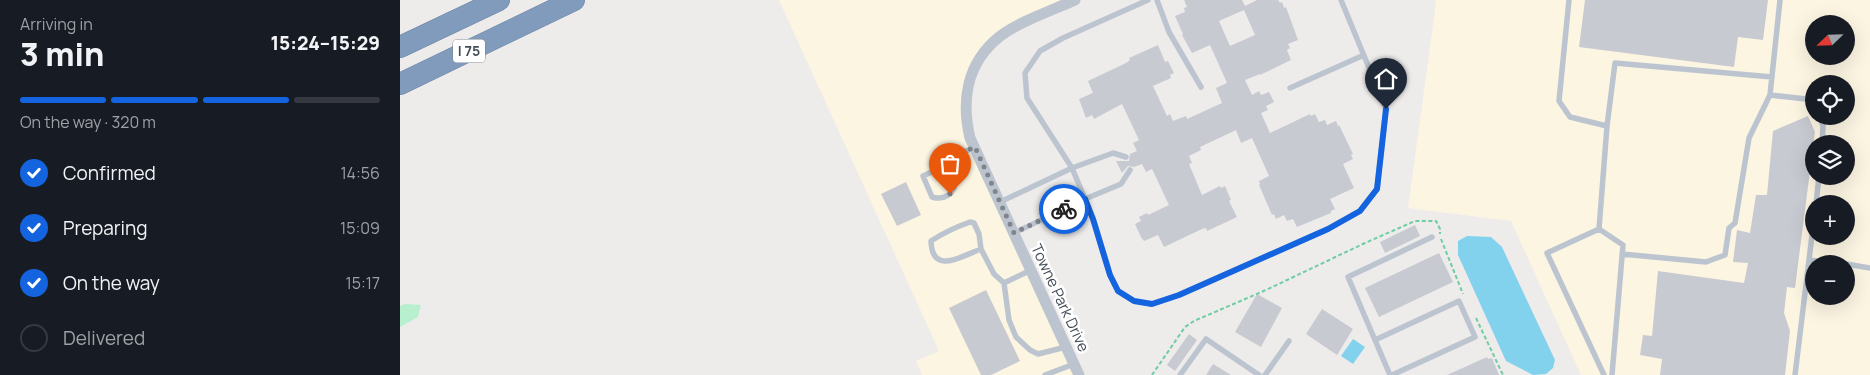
<!DOCTYPE html>
<meta charset="utf-8">
<style>
:root{--surface:#171b24;--page:#20242c;--text:#f1f3f6;--muted:#9ea1a6;--line:#363941;--accent:#1564df}
body{margin:0;font-family:Manrope,sans-serif;background:var(--page);color:var(--text);height:100vh;display:flex;flex-direction:column;font-size:19px;white-space:nowrap}
*{box-sizing:border-box;margin:0}
p{font-size:16px;color:var(--muted)}
.icon{flex:none;width:28px;height:28px;fill:none;stroke:currentColor;stroke-width:2;stroke-linecap:round;stroke-linejoin:round}
.map{position:relative;flex:1;overflow:hidden}
.panel{display:flex;flex-direction:column;background:var(--surface);width:400px}
.panel>*{flex:none}
.needle{width:32px;rotate:247deg}
.controls{position:absolute;left:1405px;top:15px;display:grid;gap:10px}
.controls a{display:grid;place-items:center;width:50px;height:50px;border-radius:50%;background:var(--surface);box-shadow:0 5px 20px #0002;font-size:25px}
.pin{position:absolute;display:grid;place-items:center;width:42px;height:42px;color:#fff;margin:-51px -21px;border-radius:50% 50% 50% 0;rotate:-45deg;box-shadow:0 0 5px #0007}
.pin .icon{rotate:45deg}
.courier{position:absolute;display:grid;place-items:center;width:50px;height:50px;margin:-25px;border:4px solid #1564df;border-radius:50%;background:#fff;color:#222;box-shadow:0 1px 6px #0007}
.overview em{font-style:normal;font-weight:800}
.overview div{display:flex;flex-direction:column-reverse}
.overview{display:flex;align-items:center;justify-content:space-between;height:85px;padding:0 20px}
h1{font-size:32px;font-weight:800;line-height:38px}
.bar{display:grid;grid-template-columns:repeat(4,1fr);gap:8px 5px;align-content:center;height:60px;padding:0 20px}
.bar i{height:6px;border-radius:4px;background:var(--line)}
.bar .selected{background:var(--accent)}
.bar p{grid-column:span 4}
ol{padding:0 20px;list-style:none}
li{display:flex;align-items:center;gap:15px;height:55px}
li p{margin-inline-start:auto}
li .icon{padding:5px;border-radius:50%;background:var(--accent);color:#fff;stroke-width:4}
li:last-child{color:var(--muted)}
li i{width:28px;height:28px;border:2px solid var(--line);border-radius:50%}
main{display:flex;flex:1;min-height:0}
.map>svg:first-child{display:block}
.commercial{fill:#fcf5e2;fill-rule:evenodd}
.green{fill:#b7efcf}
.water{fill:#82d2ed}
.building{fill:#c8cad1;fill-rule:evenodd}
.lines{fill:none;stroke-linecap:round;stroke-linejoin:round}
.motorway-casing{stroke:#6c86a8;stroke-width:22}
.path{stroke:#6ecda2;stroke-width:2;stroke-dasharray:4 2.5;stroke-linecap:butt}
.service{stroke:#bcc5cf;stroke-width:5.5}
.minor{stroke:#bcc5cf;stroke-width:11}
.motorway{stroke:#819bbc;stroke-width:21}
.done{stroke:#80858c;stroke-width:5;stroke-dasharray:0 9}
.route{stroke:#1564df;stroke-width:6}
.labels{text-anchor:middle;stroke-width:5;stroke-linejoin:round;paint-order:stroke}
.shield{fill:#fff;stroke:#7c838b;stroke-width:1}
.shield-label{font-size:14px;font-weight:bold;fill:#444e59}
.street-label{font-size:15px;fill:#444e59;stroke:#fff}
</style>
<main>
<section class="panel">
<div class="overview"><div><h1>3 min</h1><p>Arriving in</p></div><em>15:24–15:29</em></div>
<div class="bar"><i class="selected"></i><i class="selected"></i><i class="selected"></i><i></i><p>On the way · 320 m</p></div>
<ol>
<li><svg class="icon" aria-label="check" viewBox="0 0 24 24"><path d="M5 12l5 5 9-10"/></svg>Confirmed<p>14:56</p></li>
<li><svg class="icon" aria-label="check" viewBox="0 0 24 24"><path d="M5 12l5 5 9-10"/></svg>Preparing<p>15:09</p></li>
<li><svg class="icon" aria-label="check" viewBox="0 0 24 24"><path d="M5 12l5 5 9-10"/></svg>On the way<p>15:17</p></li>
<li><i></i>Delivered</li>
</ol>
</section>
<div class="map">
<svg width="1470" height="375" viewBox="0 0 1470 375">
<rect width="100%" height="100%" fill="#eeebeb"/>
<path class="commercial" d="M379,0H675L620,25L577,64L566,118L679,375H522L516,361L539,351Z
M1035,0H1470V375H1181L1111,221L1008,208L1036,3ZM1414,24H1446V56H1414ZM1414,84H1446V116H1414ZM1414,144H1446V176H1414ZM1414,204H1446V236H1414ZM1414,264H1446V296H1414Z"/>
<path class="green" d="M5,304L21,305L18,317L0,327V306Z"/>
<path class="water" d="M1067,236L1091,237L1102,247L1155,360L1153,368L1146,374L1133,375L1106,361L1058,255V241Z
M953,339L965,347L953,364L941,356Z"/>
<path class="building" d="M784,0H842L845,6L857,0H878L880,3L882,2L884,8L886,7L898,40L888,44L890,48L887,50L891,60L860,75V74L845,80L852,95L859,91L861,95L869,92L874,102L866,106L868,110L861,113L870,133L910,114L911,116L915,114L919,122L925,120L927,125L936,121L938,126L939,125L953,154L951,155L953,159L943,164L954,188L930,199L935,209L931,211V213L897,227L893,219L887,221L884,215L876,219L874,214L872,215L859,185L860,184L859,181L869,176L852,138L841,143L836,130L800,147L801,150L789,156L792,163L789,164L802,195L820,186L821,188L825,186L831,200L829,201L837,217L807,231L806,228L802,229L764,247L758,235L744,241L741,237L735,224L741,221L739,217L747,213L748,215L769,205L752,169L746,172L742,164L734,167L728,166L722,173L716,161H729L730,154L737,151L733,143L739,140L722,104L694,119L692,115L686,118L679,99L693,93L688,81L726,63L730,60L729,58L758,45L765,62L768,61L774,73L770,75L771,78L753,86L767,116L770,114L773,121L786,116L787,119L822,103L816,88L827,83L810,45L792,53L782,35L783,34L775,16L785,12L784,8L787,7ZM844,10L855,35L830,46L819,21Z
M1185,0H1368L1363,40L1338,37L1334,67L1179,47Z
M1408,116L1415,132L1395,288L1387,287L1384,313L1390,331L1385,375H1260L1262,359L1240,355L1243,335L1252,336L1258,271L1344,283L1348,263L1333,262L1337,230L1350,233L1356,195H1367L1373,131Z
M506,182L521,215L497,226L481,194Z
M1015,225L1020,236L985,253L980,242Z
M1039,253L1053,282L979,317L965,288Z
M586,290L620,361L591,375H581L549,308Z
M857,294L882,308L861,347L835,332Z
M922,309L953,329L937,355L906,334Z
M789,334L797,340L775,371L767,365Z
M1087,357L1088,359L1092,358L1099,375H1047Z
M813,364L831,375H806Z"/>
<g class="lines">
<g class="motorway-casing">
<path id="motorway" d="M0,47L99,0
M0,84L174,0"/>
</g>
<path class="path" d="M1041,239L1063,294
M1076,318L1103,375
M752,375L785,327L794,321L866,290L965,243L1015,221H1036L1040,229V234"/>
<path class="service" d="M757,0L769,32L801,87
M1169,0L1159,101L1170,117L1207,126
M890,88L964,55
M1370,95L1406,99L1414,108
M1419,116L1423,126L1422,144
M726,157L713,153L672,168L685,199L721,184L730,170
M545,166L554,188C549,197 542,200 532,197L523,176L545,166L548,159L575,147
M600,202L672,168L627,98L625,73L640,51L663,38L748,0
M1416,204L1419,176
M1199,229L1147,253L1204,375
M614,233L685,199L693,219L710,275L718,291L734,301L752,304L779,295L928,229L960,211L977,189L986,109L941,0
M581,249C562,256 532,276 531,241C543,233 556,227 570,222L574,223L579,234L581,249L594,274L604,283L609,320L616,337L630,350L638,354L666,347
M1222,254L1306,262L1325,255L1329,228L1335,223L1349,138L1370,95L1380,0
M1409,260L1441,264
M1446,264L1470,268
M604,283L631,270
M975,340L1059,301L1075,337L992,375
M645,375L674,364
M780,375L806,339L859,375
M865,375L889,341
M990,375L948,277L1032,237
M1212,375L1223,245L1199,229L1207,126L1215,63L1372,77
M1395,375L1414,219"/>
<path class="minor" d="M675,0C653,10 618,22 599,37C567,63 561,100 570,138L679,375"/>
<use href="#motorway" class="motorway"/>
</g>
<g class="lines">
<path class="done" d="M550,194L554,188L545,166L548,159L575,147L614,233L664,209"/>
<path class="route" d="M664,209L685,199L693,219L710,275L718,291L734,301L752,304L779,295L928,229L960,211L977,189L986,109"/>
</g>
<g class="labels">
<rect class="shield" x="53" y="39.5" width="32" height="23" rx="4"/>
<g class="shield-label">
<text x="69" y="56">I 75</text>
</g>
<g class="street-label">
<text transform="translate(660 298) rotate(65)" y="5">Towne Park Drive</text>
</g>
</g>
</svg>
<div class="controls">
<a><svg class="needle" viewBox="-14 -14 28 28"><path d="M0-13l5 13h-10z" fill="#e53935"/><path d="M0 13l5-13h-10z" fill="#9ea1a6"/></svg></a>
<a><svg class="icon" aria-label="locate" viewBox="0 0 24 24"><circle cx="12" cy="12" r="6"/><path d="M12 2v4M12 18v4M2 12h4M18 12h4"/></svg></a>
<a><svg class="icon" aria-label="layers" viewBox="0 0 24 24"><path d="M12 4l9 5-9 5-9-5zM3 14l9 5 9-5"/></svg></a>
<a>+</a>
<a>−</a>
</div>
<div class="pin" style="left:550px;top:194px;background:#ea580c"><svg class="icon" aria-label="bag" viewBox="0 0 24 24"><path d="M5 8h14l-1 12H6zM9 8a3 3 0 0 1 6 0"/></svg></div>
<div class="pin" style="left:986px;top:109px;background:#1f2937"><svg class="icon" aria-label="home" viewBox="0 0 24 24"><path d="M3 11l9-7 9 7M6 9v11h12V9"/></svg></div>
<div class="courier" style="left:664px;top:209px"><svg class="icon" aria-label="bike" viewBox="0 0 24 24"><circle cx="6" cy="16" r="4"/><circle cx="18" cy="16" r="4"/><path d="M6 16l4-8h5l3 8M10 8l3 8H6M13 5h3"/></svg></div>
</div>
</main>
